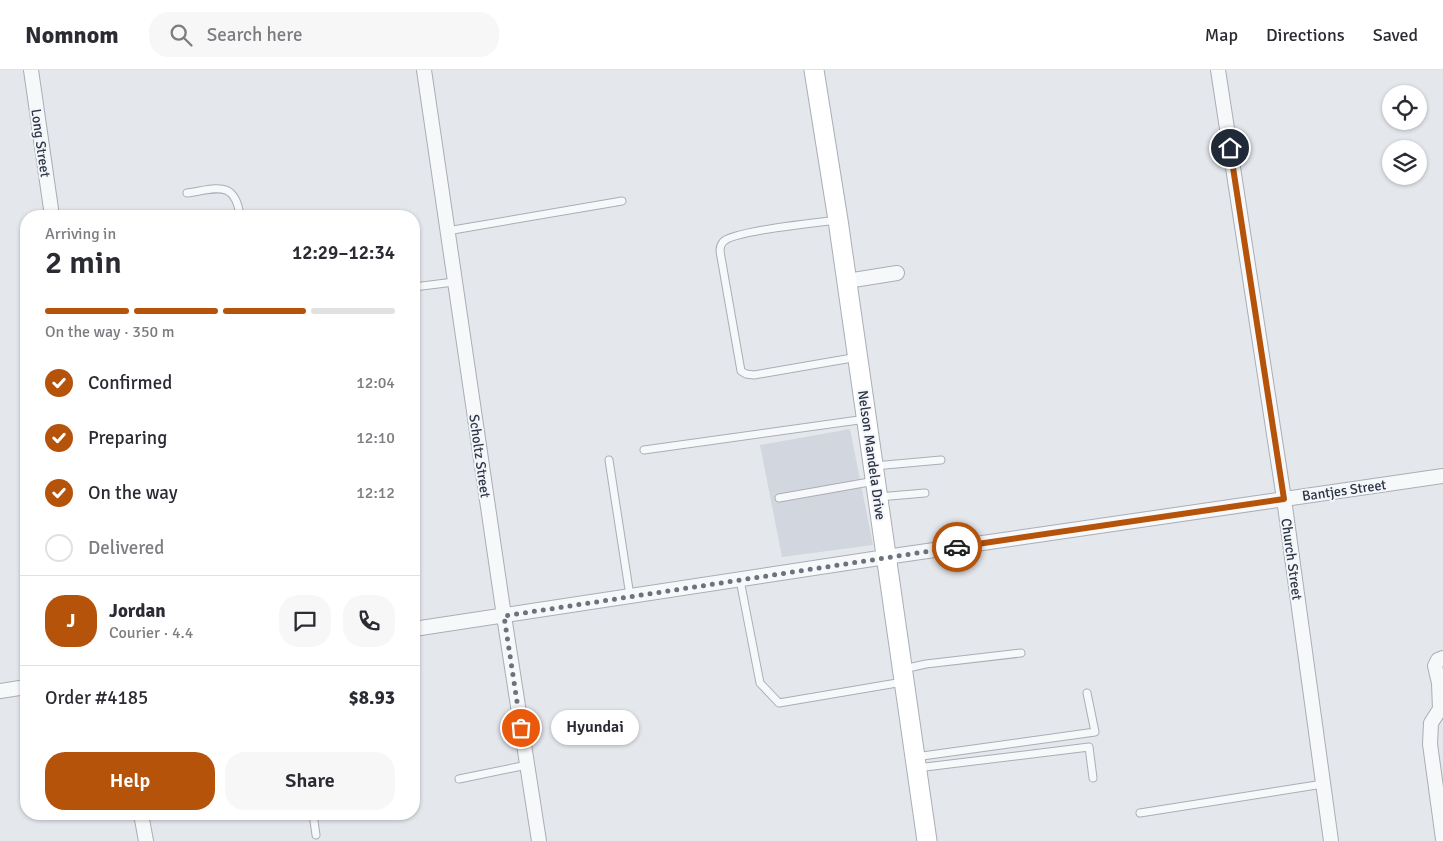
<!DOCTYPE html>
<meta charset="utf-8">
<style>
:root{--surface:#fff;--page:#f7f7f7;--text:#2b2b33;--muted:#7c7c81;--line:#e1e1e2;--accent:#b45309}
body{margin:0;font-family:Signika,sans-serif;background:var(--page);color:var(--text);height:100vh;display:flex;flex-direction:column;font-size:19px;white-space:nowrap}
*{box-sizing:border-box;margin:0}
p{font-size:16px;color:var(--muted)}
.icon{flex:none;width:28px;height:28px;fill:none;stroke:currentColor;stroke-width:2;stroke-linecap:round;stroke-linejoin:round}
.map{position:relative;flex:1;overflow:hidden}
.details{position:absolute;left:20px;top:140px;width:400px;height:610px;display:flex;flex-direction:column;background:var(--surface);border-radius:20px;box-shadow:0 1px 4px #0004}
.details>*{flex:none}
.controls{position:absolute;left:1382px;top:15px;display:grid;gap:10px}
.controls a{display:grid;place-items:center;width:45px;height:45px;border-radius:50%;background:var(--surface);box-shadow:0 1px 4px #0004;font-size:25px}
.pin{position:absolute;display:grid;place-items:center;width:42px;height:42px;color:#fff;margin:-21px;border:2px solid #fff;border-radius:50%;box-shadow:0 1px 5px #0007}
.courier{position:absolute;display:grid;place-items:center;width:50px;height:50px;margin:-25px;border:4px solid #b45309;border-radius:50%;background:#fff;color:#222;box-shadow:0 1px 6px #0007}
.bubble{position:absolute;height:35px;border-radius:18px;background:var(--surface);box-shadow:0 1px 4px #0004;font-size:16px;font-weight:600;line-height:35px;text-align:center}
.headline em{font-style:normal;font-weight:600}
.headline div{display:flex;flex-direction:column-reverse}
.headline{display:flex;align-items:center;justify-content:space-between;height:85px;padding:0 25px}
h1{font-size:32px;font-weight:600;line-height:38px}
.bar{display:grid;grid-template-columns:repeat(4,1fr);gap:8px 5px;align-content:center;height:60px;padding:0 25px}
.bar i{height:6px;border-radius:4px;background:var(--line)}
.bar .active{background:var(--accent)}
.bar p{grid-column:span 4}
.line{display:flex;align-items:center;gap:12px;padding:0 25px;border-top:1px solid var(--line)}
.line div{flex:1}
.round{display:grid;place-items:center;flex:none;width:52px;height:52px;border-radius:20px;background:var(--page)}
ol{padding:0 25px;list-style:none}
li{display:flex;align-items:center;gap:15px;height:55px}
li p{margin-inline-start:auto}
li .icon{padding:5px;border-radius:50%;background:var(--accent);color:#fff;stroke-width:4}
li:last-child{color:var(--muted)}
li i{width:28px;height:28px;border:2px solid var(--line);border-radius:50%}
.primary-button{display:flex;gap:10px;margin-top:auto;padding:10px 25px}
.primary-button a{flex:1;height:58px;border-radius:20px;background:var(--accent);color:#fff;font-size:20px;font-weight:600;line-height:58px;text-align:center}
.primary-button a+a{background:var(--page);color:var(--text)}
header{display:flex;align-items:center;gap:30px;box-sizing:border-box;height:70px;padding:0 25px;background:var(--surface);border-bottom:1px solid var(--line)}
header strong{font-size:24px}
nav{display:flex;gap:28px;margin-inline-start:auto;font-size:18px}
.search{width:350px;height:45px;background:var(--page);display:flex;align-items:center;gap:12px;box-sizing:border-box;padding:0 18px;border-radius:20px;color:var(--muted);font-size:19px}
.map>svg:first-child{display:block}
.built{fill:#d2d6de}
.lines{fill:none;stroke-linecap:round;stroke-linejoin:round}
.lane-casing{stroke:#a9aeb7;stroke-width:9}
.street-casing{stroke:#a9aeb7;stroke-width:16}
.secondary-casing{stroke:#a9aeb7;stroke-width:21}
.lane{stroke:#f7f8fa;stroke-width:7}
.street{stroke:#f7f8fa;stroke-width:14}
.secondary{stroke:#fff;stroke-width:19}
.done{stroke:#6c737f;stroke-width:5;stroke-dasharray:0 9}
.route{stroke:#b45309;stroke-width:6}
.labels{text-anchor:middle;stroke-width:4;stroke-linejoin:round;paint-order:stroke}
.street-label{font-size:14px;fill:#2b3445;stroke:#f4f6f9}
</style>
<header>
<strong>Nomnom</strong>
<div class="search"><svg class="icon" aria-label="search" viewBox="0 0 24 24"><circle cx="10" cy="10" r="6"/><path d="M15 15l6 6"/></svg>Search here</div>
<nav><a>Map</a><a>Directions</a><a>Saved</a></nav>
</header>
<div class="map">
<svg width="1443" height="771" viewBox="0 0 1443 771">
<rect width="100%" height="100%" fill="#e4e7ec"/>
<path class="built" d="M850,359L873,475L782,487L760,375Z"/>
<g class="lines">
<g class="lane-casing">
<path id="lane" d="M187,123C216,119 235,109 240,146
M838,150C820,152 732,161 723,172C719,177 720,182 721,187L741,301L746,304L754,305L858,287
M447,161L622,131
M414,217L454,212
M644,380L866,349
M609,390L630,526
M874,396L941,390
M878,427L925,423
M779,428L875,411
M740,510L760,613L779,633L903,612
M903,599L926,594L1021,583
M915,687L1095,662L1087,623
M917,698L1089,677L1093,708
M459,709L527,695
M1140,743L1323,714
M313,744L316,765"/>
</g>
<g class="street-casing">
<path id="street" d="M31,0L52,146
M424,0L504,546L539,771
M1218,0L1284,429L1331,771
M847,211L897,203
M414,559L886,487L1443,406
M1443,588L1438,590L1435,596L1439,613L1440,639L1431,653L1430,674L1443,769
M0,621L26,617
M141,744L146,771"/>
</g>
<g class="secondary-casing">
<path id="secondary" d="M814,0L838,150L927,771"/>
</g>
<use href="#lane" class="lane"/>
<use href="#street" class="street"/>
<use href="#secondary" class="secondary"/>
</g>
<g class="lines">
<path class="done" d="M521,658L504,546L957,477"/>
<path class="route" d="M957,477L1284,429L1230,78"/>
</g>
<g class="labels">
<g class="street-label">
<text transform="translate(41 73) rotate(82)" y="5">Long Street</text>
<text transform="translate(872 385) rotate(82)" y="5">Nelson Mandela Drive</text>
<text transform="translate(480 386) rotate(82)" y="5">Scholtz Street</text>
<text transform="translate(1344 420) rotate(-8)" y="5">Bantjes Street</text>
<text transform="translate(1292 489) rotate(82)" y="5">Church Street</text>
</g>
</g>
</svg>
<div class="controls">
<a><svg class="icon" aria-label="locate" viewBox="0 0 24 24"><circle cx="12" cy="12" r="6"/><path d="M12 2v4M12 18v4M2 12h4M18 12h4"/></svg></a>
<a><svg class="icon" aria-label="layers" viewBox="0 0 24 24"><path d="M12 4l9 5-9 5-9-5zM3 14l9 5 9-5"/></svg></a>
</div>
<div class="pin" style="left:521px;top:658px;background:#ea580c"><svg class="icon" aria-label="bag" viewBox="0 0 24 24"><path d="M5 8h14l-1 12H6zM9 8a3 3 0 0 1 6 0"/></svg></div>
<div class="pin" style="left:1230px;top:78px;background:#1f2937"><svg class="icon" aria-label="home" viewBox="0 0 24 24"><path d="M3 11l9-7 9 7M6 9v11h12V9"/></svg></div>
<div class="courier" style="left:957px;top:477px"><svg class="icon" aria-label="car" viewBox="0 0 24 24"><path d="M5 17H2v-5l4-1 3-4h7l3 4 3 1v5h-3M9 17h6M6 11h13"/><circle cx="7" cy="17" r="2"/><circle cx="17" cy="17" r="2"/></svg></div>
<div class="bubble" style="left:551px;top:640px;width:88px">Hyundai</div>
<section class="details">
<div class="headline"><div><h1>2 min</h1><p>Arriving in</p></div><em>12:29–12:34</em></div>
<div class="bar"><i class="active"></i><i class="active"></i><i class="active"></i><i></i><p>On the way · 350 m</p></div>
<ol>
<li><svg class="icon" aria-label="check" viewBox="0 0 24 24"><path d="M5 12l5 5 9-10"/></svg>Confirmed<p>12:04</p></li>
<li><svg class="icon" aria-label="check" viewBox="0 0 24 24"><path d="M5 12l5 5 9-10"/></svg>Preparing<p>12:10</p></li>
<li><svg class="icon" aria-label="check" viewBox="0 0 24 24"><path d="M5 12l5 5 9-10"/></svg>On the way<p>12:12</p></li>
<li><i></i>Delivered</li>
</ol>
<div class="line" style="height:90px"><b class="round" style="background:var(--accent);color:#fff">J</b><div><b>Jordan</b><p>Courier · 4.4</p></div><a class="round"><svg class="icon" aria-label="chat" viewBox="0 0 24 24"><path d="M4 5h16v11H9l-5 4z"/></svg></a><a class="round"><svg class="icon" aria-label="phone" viewBox="0 0 24 24"><path d="M5 4h4l2 5-3 2q2 4 5 5l2-3 5 2v4C11 20 4 13 5 4z"/></svg></a></div>
<div class="line" style="height:65px"><div>Order #4185</div><b>$8.93</b></div>
<div class="primary-button"><a>Help</a><a>Share</a></div>
</section>
</div>
